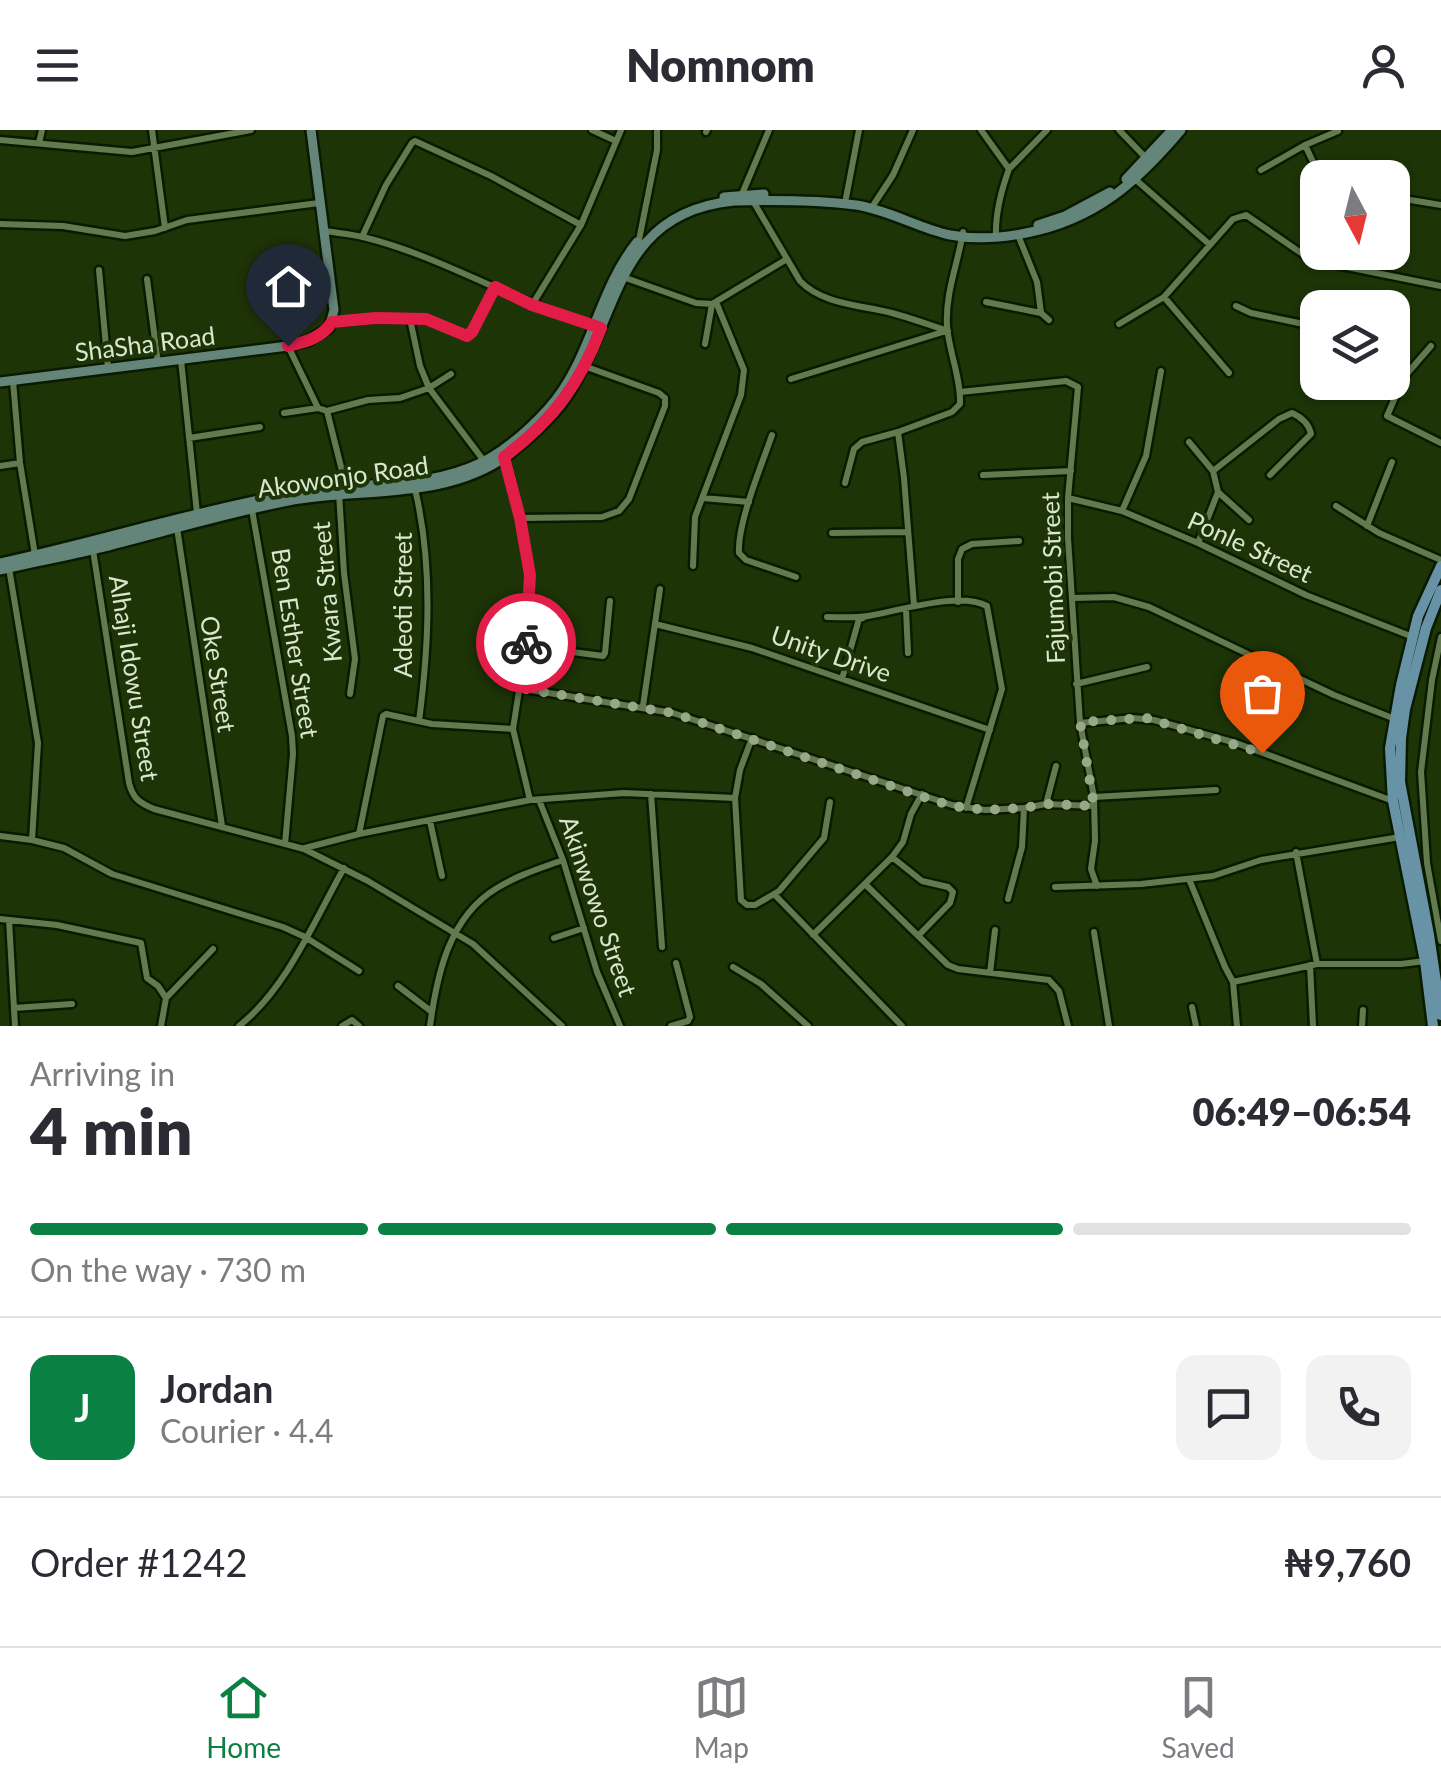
<!DOCTYPE html>
<meta charset="utf-8">
<style>
:root{--surface:#fff;--page:#f2f2f3;--text:#2b2b33;--muted:#7c7c81;--line:#e1e1e2;--accent:#0b8043}
body{margin:0;font-family:Lato,sans-serif;background:var(--page);color:var(--text);height:100vh;display:flex;flex-direction:column;font-size:38px;white-space:nowrap}
*{box-sizing:border-box;margin:0}
p{font-size:32px;color:var(--muted)}
.icon{flex:none;width:55px;height:55px;fill:none;stroke:currentColor;stroke-width:2;stroke-linecap:round;stroke-linejoin:round}
.map{position:relative;height:896px;overflow:hidden}
.panel{display:flex;flex-direction:column;background:var(--surface);flex:1}
.panel>*{flex:none}
.needle{width:65px;rotate:173deg}
.controls{position:absolute;left:1300px;top:30px;display:grid;gap:20px}
.controls a{display:grid;place-items:center;width:110px;height:110px;border-radius:20px;background:var(--surface);box-shadow:0 2px 8px #0004;font-size:50px}
.pin{position:absolute;display:grid;place-items:center;width:85px;height:85px;color:#fff;margin:-102px -42px;border-radius:50% 50% 50% 0;rotate:-45deg;box-shadow:0 0 10px #0007}
.pin .icon{rotate:45deg}
.courier{position:absolute;display:grid;place-items:center;width:100px;height:100px;margin:-50px;border:8px solid #e11d48;border-radius:50%;background:#fff;color:#222;box-shadow:0 2px 12px #0007}
.overview em{font-style:normal;font-weight:800}
.overview div{display:flex;flex-direction:column-reverse}
.overview{display:flex;align-items:center;justify-content:space-between;height:170px;padding:0 30px}
h1{font-size:65px;font-weight:800;line-height:75px}
.bar{display:grid;grid-template-columns:repeat(4,1fr);gap:15px 10px;align-content:center;height:120px;padding:0 30px}
.bar i{height:12px;border-radius:8px;background:var(--line)}
.bar .active{background:var(--accent)}
.bar p{grid-column:span 4}
.line{display:flex;align-items:center;gap:25px;padding:0 30px;border-top:2px solid var(--line)}
.line div{flex:1}
.round{display:grid;place-items:center;flex:none;width:105px;height:105px;border-radius:20px;background:var(--page)}
header{display:flex;justify-content:space-between;align-items:center;height:130px;padding:0 30px;background:var(--surface);font-size:45px;font-weight:800}
.dock{display:flex;justify-content:space-around;align-items:center;height:140px;border-top:2px solid var(--line);background:var(--surface);font-size:28px;color:var(--muted)}
.dock a{display:grid;justify-items:center;gap:5px}
.dock .active{color:var(--accent)}
.map>svg:first-child{display:block}
.lines{fill:none;stroke-linecap:round;stroke-linejoin:round}
.street-casing{stroke:#091a00;stroke-width:11}
.secondary-casing{stroke:#091a00;stroke-width:14}
.primary-casing{stroke:#091a00;stroke-width:15}
.street{stroke:#617b4e;stroke-width:6}
.secondary{stroke:#64867a;stroke-width:9}
.primary{stroke:#6892a5;stroke-width:10}
.done{stroke:#97a888;stroke-width:10;stroke-dasharray:0 18}
.route{stroke:#e11d48;stroke-width:12}
.labels{text-anchor:middle;stroke-width:8;stroke-linejoin:round;paint-order:stroke}
.street-label{font-size:25px;fill:#d8e7ce;stroke:#1d3407}
</style>
<header><svg class="icon" aria-label="menu" viewBox="0 0 24 24"><path d="M4 6h16M4 12h16M4 18h16"/></svg>Nomnom<svg class="icon" aria-label="person" viewBox="0 0 24 24"><circle cx="12" cy="8" r="4"/><path d="M4 21q1-7 8-7t8 7"/></svg></header>
<div class="map">
<svg width="1441" height="896" viewBox="0 0 1441 896">
<rect width="100%" height="100%" fill="#1d3407"/>
<g class="lines">
<g class="street-casing">
<path id="street" d="M152,0L165,98
M592,0L616,11
M981,0L1009,39C1001,61 995,84 996,107
M1119,0L1146,28
M706,2L707,0
M0,10L132,22L251,0
M39,13L42,0
M1305,15L1314,34L1328,48
M1010,38L1047,0
M1261,40L1305,15L1338,1
M1135,49L1209,114
M742,64L769,0
M1392,67L1441,75
M846,68L859,0
M753,71L800,151C823,175 862,175 892,183C911,188 929,195 948,201
M874,74L893,45L913,0
M0,94L63,96L125,106L155,101L187,90L319,73
M325,101C337,103 351,104 363,107C444,127 515,173 595,196
M1018,105L1037,152L1041,183
M362,107L386,55L412,13L415,11L491,46L581,95
M642,115L639,110L657,20V0
M99,140L108,238
M623,147L696,173L712,174L787,129
M147,149L158,233
M1164,167L1229,243
M986,172L1041,183L1049,190
M532,175L581,95L621,0
M1236,176L1251,183L1318,197
M410,189L420,236L429,258L484,331
M332,192L376,189H426L467,206L472,202L495,157
M1119,194L1164,167L1233,89L1246,85L1304,125L1317,131L1441,156
M705,214L712,174
M288,216L318,278
M181,230L197,383
M1392,236L1402,241L1404,247L1387,286L1441,313
M1405,246L1431,216
M791,249L946,201
M13,251L20,333L35,425
M960,262L1066,251L1078,257L1068,368V408L1080,593L1094,667L1095,711L1091,739L1097,756
M1314,263L1320,252
M327,281L346,357
M284,283L318,278L327,281L368,270L400,268L429,258L451,244
M898,302L904,348L914,475
M772,305C762,334 737,394 739,423L746,430L796,447
M189,308L260,297
M1189,312L1213,341L1218,362L1249,390
M505,327L520,388L530,445L526,516L513,599L530,670
M0,336L20,333
M1213,341L1279,289L1292,283C1301,287 1309,294 1311,304L1270,345
M983,345L1071,341
M845,353L854,319L862,312L898,302L952,282L960,274C961,248 949,222 947,196C945,164 958,133 963,102
M415,359C433,435 429,514 419,591
M339,363L344,443L355,529L350,564
M703,368L749,372
M1068,368L1122,381L1198,413L1306,465L1413,507
M1336,376L1379,403L1441,430
M252,380L292,606L293,624L285,714
M1122,381L1146,326L1161,241
M520,388L602,387L619,381L629,369L665,276V268L659,263L584,236
M1367,396L1392,332
M177,398L222,696
M832,403L907,402
M1198,413L1218,362
M93,420L129,653C133,669 140,673 154,679L304,719L368,751L473,814L562,896
M693,436L695,387L741,265L744,240L716,172
M9,438L38,613L32,710
M1072,468L1114,467L1149,477L1334,565L1395,589
M958,472V429L962,419L972,414L1019,411
M906,479L908,523
M827,487C841,487 855,488 868,486C899,481 959,461 987,476L1002,559L966,678
M655,494L752,518L990,600
M1441,507L1432,550L1421,642L1427,733L1441,811
M526,516L603,526L605,523L610,471
M842,549L859,489L863,488
M1076,554L1147,537
M518,558L673,583L952,675L985,680L1024,678L1046,674L1094,676
M643,576L660,459
M1080,593L1133,588L1154,590L1236,613L1393,671
M752,608L740,640L735,668L741,770L747,775H755L779,761L818,715L824,708L830,672
M651,664L662,817
M1094,667L1216,660
M539,670L563,730L597,842L620,896
M1046,674L1056,636
M430,691L442,746
M359,704L383,586L386,584L432,594L513,599
M0,706L32,710L64,718L112,744L283,797L305,807L359,841
M305,718L359,704L530,670L624,663L735,668
M1296,722L1317,834
M892,727L922,751L948,757L953,762L950,773L918,806
M1189,749L1225,837L1233,852L1237,896
M865,754L948,835L958,839L1049,850L1059,861L1068,896
M1055,757L1141,754L1213,746L1261,730L1400,707
M774,764L902,896
M1008,769L1022,717L1024,678
M0,789L57,795L141,813L147,848L158,856L166,868L161,896
M9,790L15,896
M1094,802L1109,896
M813,805L892,727L903,712L911,684L922,664
M554,808L584,798
M1310,835L1313,896
M733,837L761,854L808,896
M990,843L995,800
M1233,852L1317,834H1401L1425,831
M398,856L432,882
M166,868L213,819
M1192,877L1196,896
M14,878L72,874
M239,896C287,858 314,791 344,738
M342,896L352,890L359,896
M430,896C437,844 449,787 497,758C518,745 541,738 563,730
M671,896L688,891L690,887L676,833
M1362,896L1363,880"/>
</g>
<g class="secondary-casing">
<path id="secondary" d="M1126,49L1172,0
M724,67L764,64
M1038,95L1065,86L1110,62
M0,252L288,216L308,211L329,198L334,180L311,0
M0,433C92,413 181,385 274,367C299,362 324,358 349,356C390,354 430,353 469,338C498,327 527,302 548,279C591,232 597,162 637,112
M0,440C32,432 65,427 96,419C160,403 223,384 288,371C361,357 445,371 508,325C531,307 557,284 571,260C620,180 618,82 734,71C774,70 816,70 856,75C889,80 918,98 950,105C976,110 1001,108 1026,103C1095,90 1137,52 1181,0"/>
</g>
<g class="primary-casing">
<path id="primary" d="M1441,460L1426,498L1405,579L1401,608L1400,652L1429,805L1441,885
M1433,896L1425,831L1393,671L1390,618L1401,555L1418,486L1441,436"/>
</g>
<use href="#street" class="street"/>
<use href="#secondary" class="secondary"/>
<use href="#primary" class="primary"/>
</g>
<g class="lines">
<path class="done" d="M526,513L518,558L673,583L936,671L952,676L986,680L1024,678L1046,674L1094,676L1080,592L1146,588L1262,623"/>
<path class="route" d="M288,216C305,212 322,208 332,192L376,188L426,189L467,206L472,202L495,157L532,175L601,198C580,254 552,291 504,327L520,388L530,445L526,513"/>
</g>
<g class="labels">
<g class="street-label">
<text transform="translate(145 214) rotate(-7)" y="9">ShaSha Road</text>
<text transform="translate(343 347) rotate(-8)" y="9">Akowonjo Road</text>
<text transform="translate(1250 417) rotate(25)" y="9">Ponle Street</text>
<text transform="translate(1053 448) rotate(-92)" y="9">Fajumobi Street</text>
<text transform="translate(327 462) rotate(-95)" y="9">Kwara Street</text>
<text transform="translate(403 475) rotate(-90)" y="9">Adeoti Street</text>
<text transform="translate(295 513) rotate(81)" y="9">Ben Esther Street</text>
<text transform="translate(831 524) rotate(19)" y="9">Unity Drive</text>
<text transform="translate(218 544) rotate(81)" y="9">Oke Street</text>
<text transform="translate(134 548) rotate(81)" y="9">Alhaji Idowu Street</text>
<text transform="translate(598 776) rotate(71)" y="9">Akinwowo Street</text>
</g>
</g>
</svg>
<div class="controls">
<a><svg class="needle" viewBox="-14 -14 28 28"><path d="M0-13l5 13h-10z" fill="#e53935"/><path d="M0 13l5-13h-10z" fill="#7c7c81"/></svg></a>
<a><svg class="icon" aria-label="layers" viewBox="0 0 24 24"><path d="M12 4l9 5-9 5-9-5zM3 14l9 5 9-5"/></svg></a>
</div>
<div class="pin" style="left:1262px;top:623px;background:#ea580c"><svg class="icon" aria-label="bag" viewBox="0 0 24 24"><path d="M5 8h14l-1 12H6zM9 8a3 3 0 0 1 6 0"/></svg></div>
<div class="pin" style="left:288px;top:216px;background:#1f2937"><svg class="icon" aria-label="home" viewBox="0 0 24 24"><path d="M3 11l9-7 9 7M6 9v11h12V9"/></svg></div>
<div class="courier" style="left:526px;top:513px"><svg class="icon" aria-label="bike" viewBox="0 0 24 24"><circle cx="6" cy="16" r="4"/><circle cx="18" cy="16" r="4"/><path d="M6 16l4-8h5l3 8M10 8l3 8H6M13 5h3"/></svg></div>
</div>
<section class="panel">
<div class="overview"><div><h1>4 min</h1><p>Arriving in</p></div><em>06:49–06:54</em></div>
<div class="bar"><i class="active"></i><i class="active"></i><i class="active"></i><i></i><p>On the way · 730 m</p></div>
<div class="line" style="height:180px"><b class="round" style="background:var(--accent);color:#fff">J</b><div><b>Jordan</b><p>Courier · 4.4</p></div><a class="round"><svg class="icon" aria-label="chat" viewBox="0 0 24 24"><path d="M4 5h16v11H9l-5 4z"/></svg></a><a class="round"><svg class="icon" aria-label="phone" viewBox="0 0 24 24"><path d="M5 4h4l2 5-3 2q2 4 5 5l2-3 5 2v4C11 20 4 13 5 4z"/></svg></a></div>
<div class="line" style="height:130px"><div>Order #1242</div><b>₦9,760</b></div>
</section>
<nav class="dock">
<a class="active"><svg class="icon" aria-label="home" viewBox="0 0 24 24"><path d="M3 11l9-7 9 7M6 9v11h12V9"/></svg>Home</a>
<a><svg class="icon" aria-label="map" viewBox="0 0 24 24"><path d="M3 6l6-2 6 2 6-2v14l-6 2-6-2-6 2zM9 4v14M15 6v14"/></svg>Map</a>
<a><svg class="icon" aria-label="saved" viewBox="0 0 24 24"><path d="M7 4h10v16l-5-4-5 4z"/></svg>Saved</a>
</nav>
